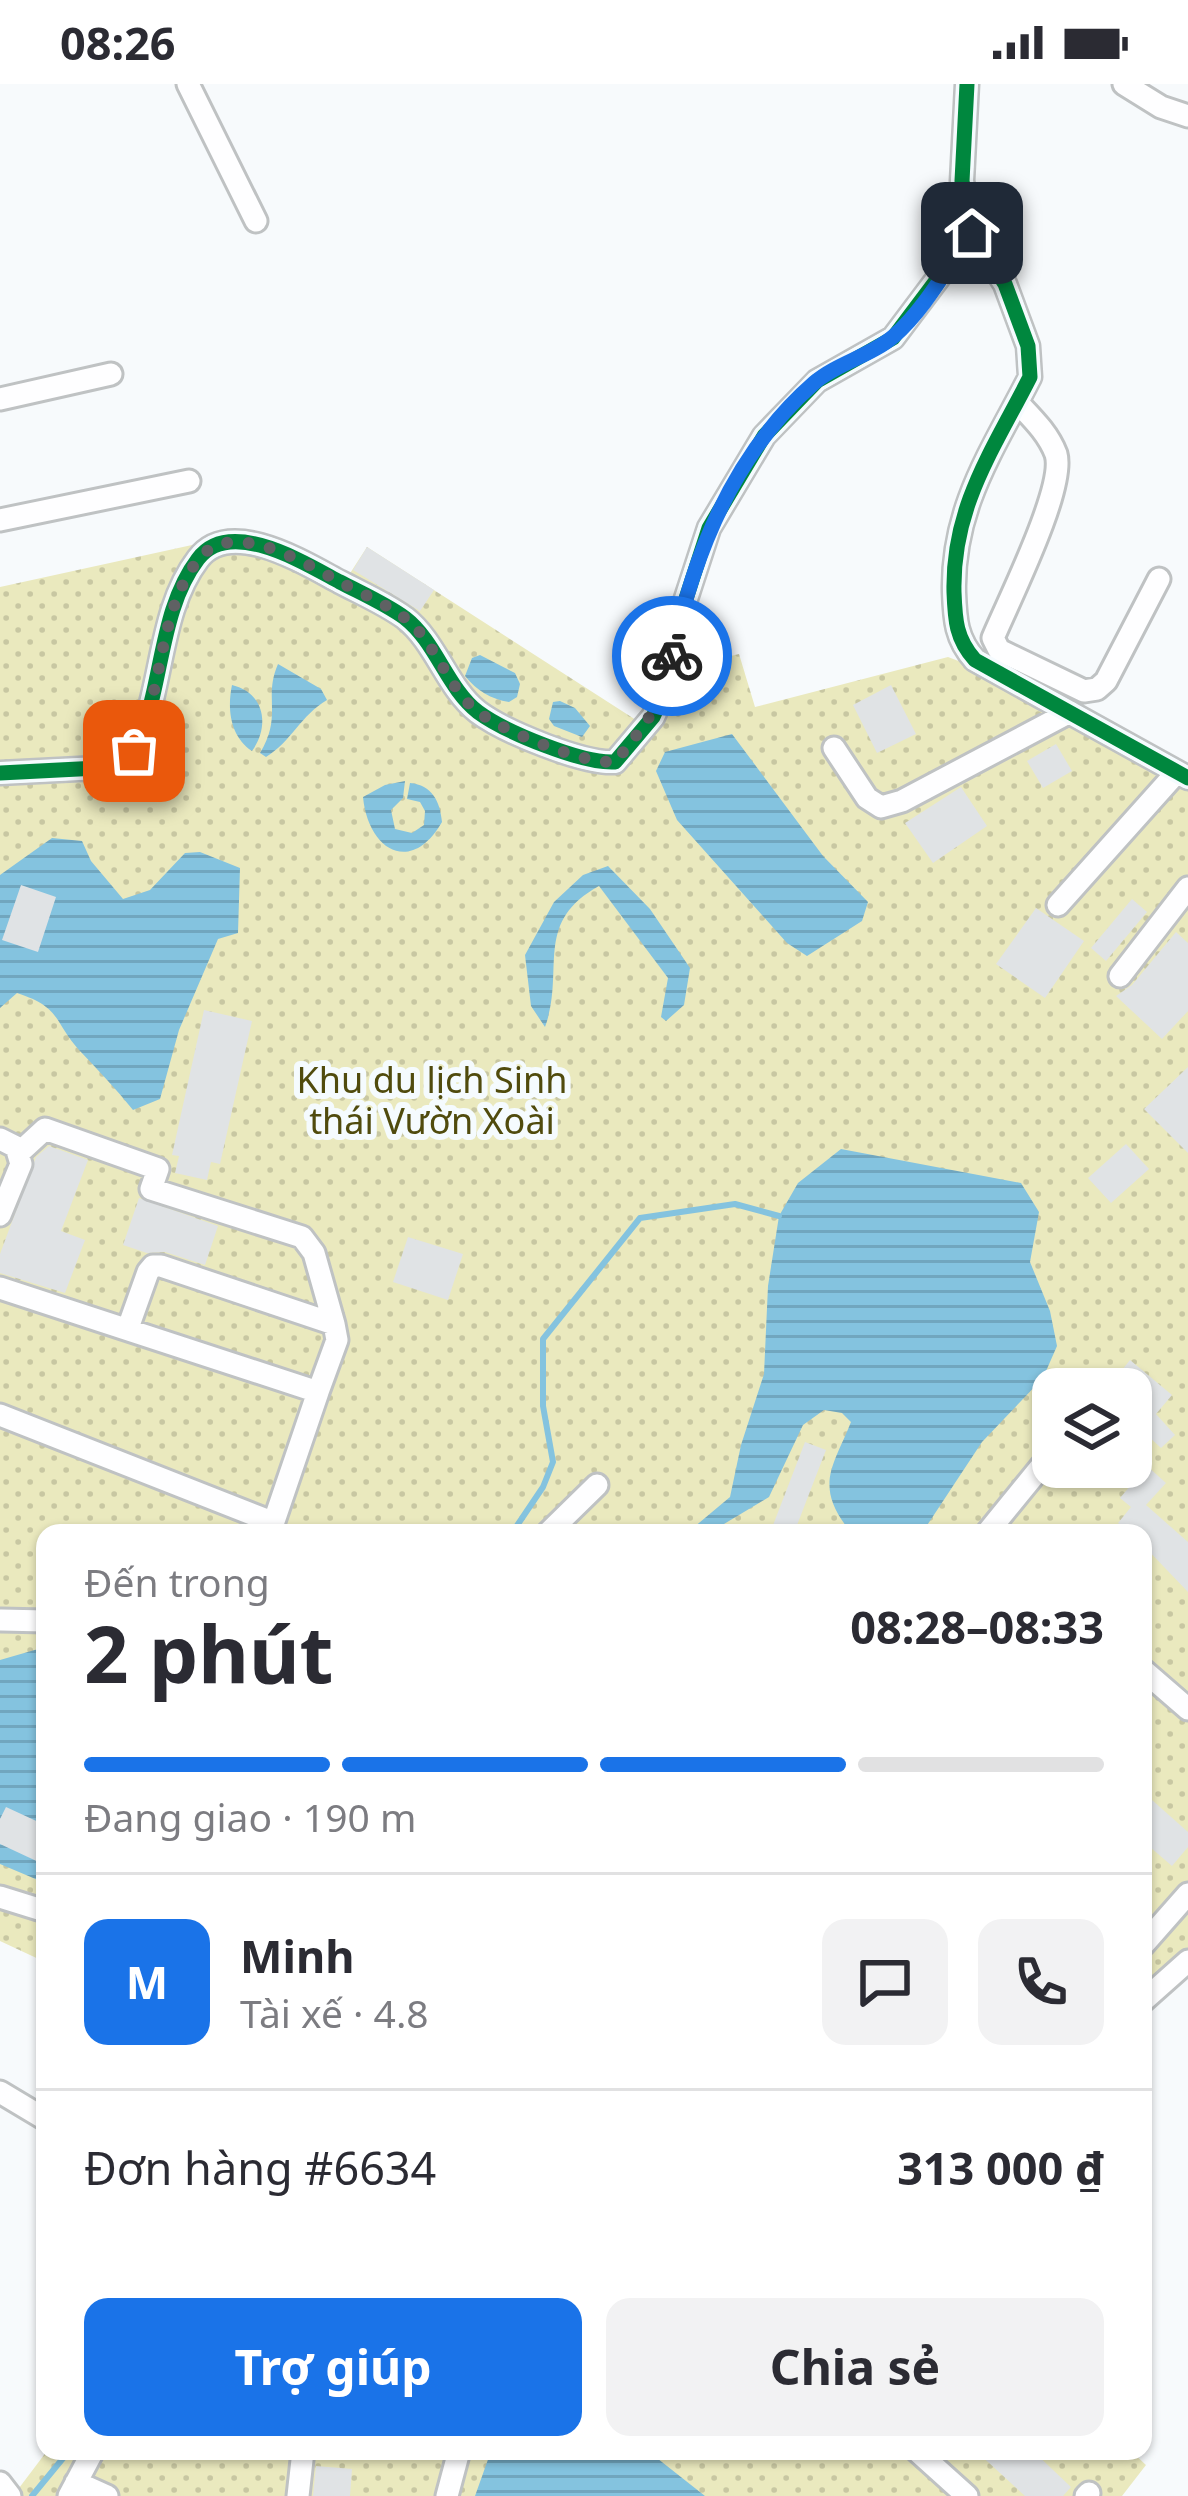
<!DOCTYPE html>
<html lang="vi">
<meta charset="utf-8">
<style>
:root{--surface:#fff;--page:#f2f2f3;--text:#2b2b33;--muted:#7c7c81;--line:#e1e1e2;--accent:#1a73e8}
body{margin:0;font-family:"Noto Sans",sans-serif;background:var(--page);color:var(--text);height:100vh;display:flex;flex-direction:column;font-size:45px;white-space:nowrap}
*{box-sizing:border-box;margin:0}
p{font-size:39px;color:var(--muted)}
.icon{flex:none;width:66px;height:66px;fill:none;stroke:currentColor;stroke-width:2;stroke-linecap:round;stroke-linejoin:round}
.map{position:relative;flex:1;overflow:hidden}
.drawer{position:absolute;left:36px;top:1440px;width:1116px;height:936px;display:flex;flex-direction:column;background:var(--surface);border-radius:24px;box-shadow:0 3px 9px #0004}
.drawer>*{flex:none}
.fabs{position:absolute;left:1032px;top:1284px;display:grid;gap:24px}
.fabs a{display:grid;place-items:center;width:120px;height:120px;border-radius:24px;background:var(--surface);box-shadow:0 3px 9px #0004;font-size:60px}
.pin{position:absolute;display:grid;place-items:center;width:102px;height:102px;color:#fff;margin:-51px;border-radius:24px;box-shadow:0 6px 18px #0006}
.courier{position:absolute;display:grid;place-items:center;width:120px;height:120px;margin:-60px;border:9px solid #1a73e8;border-radius:50%;background:#fff;color:#222;box-shadow:0 3px 15px #0007}
.head em{font-style:normal;font-weight:700}
.head div{display:flex;flex-direction:column-reverse}
.head{display:flex;align-items:center;justify-content:space-between;height:204px;padding:0 48px}
h1{font-size:78px;font-weight:700;line-height:90px}
.bar{display:grid;grid-template-columns:repeat(4,1fr);gap:18px 12px;align-content:center;height:144px;padding:0 48px}
.bar i{height:15px;border-radius:9px;background:var(--line)}
.bar .current{background:var(--accent)}
.bar p{grid-column:span 4}
.line{display:flex;align-items:center;gap:30px;padding:0 48px;border-top:3px solid var(--line)}
.line div{flex:1}
.round{display:grid;place-items:center;flex:none;width:126px;height:126px;border-radius:24px;background:var(--page)}
.cta{display:flex;gap:24px;margin-top:auto;padding:24px 48px}
.cta a{flex:1;height:138px;border-radius:24px;background:var(--accent);color:#fff;font-size:48px;font-weight:700;line-height:138px;text-align:center}
.cta a+a{background:var(--page);color:var(--text)}
.status{display:flex;justify-content:space-between;align-items:center;height:84px;padding:0 60px;background:var(--surface);direction:ltr}
.status svg{height:33px;fill:currentColor}
.map>svg:first-child{display:block}
.grass{fill:url(#grass-dots);fill-rule:evenodd}
.water{fill:url(#water-rules)}
.lines{fill:none;stroke-linecap:round;stroke-linejoin:round}
.stream{stroke:#84c3df;stroke-width:6}
.building{fill:#e0e3e5}
.minor-casing{stroke:#bfc2c3;stroke-width:27}
.minor{stroke:#fefeff;stroke-width:21}
.cycleway-casing{stroke:#f5fbfe;stroke-width:22}
.cycleway{stroke:#00873e;stroke-width:15}
.done{stroke:#5f6163;stroke-width:12;stroke-dasharray:0 21.6}
.route{stroke:#1a73e8;stroke-width:15}
.labels{text-anchor:middle;stroke-width:12;stroke-linejoin:round;paint-order:stroke}
.park-label{font-size:36px;fill:#504b0d;stroke:#f5fbfe}
</style>
<div class="status"><b>08:26</b><svg viewBox="0 0 49 12"><path d="M0 12V9h3v3zM5 12V6h3v6zM10 12V3h3v9zM15 12V0h3v12zM26 1h20v11H26zM47 4h2v5h-2z"/></svg></div>
<div class="map">
<svg width="1188" height="2412" viewBox="0 0 1188 2412">
<defs>
<pattern id="grass-dots" width="8" height="8" patternUnits="userSpaceOnUse" patternTransform="scale(3)"><rect width="8" height="8" fill="#eae9be"/><path d="M2 2h.1M6 6h.1" fill="none" stroke="#c8c7a2" stroke-width="1.8" stroke-linecap="round"/></pattern>
<pattern id="water-rules" width="6" height="5" patternUnits="userSpaceOnUse" patternTransform="scale(3)"><rect width="6" height="5" fill="#84c3df"/><path d="M0 2.5h6" fill="none" stroke="#71a6be"/></pattern>
</defs>
<rect width="100%" height="100%" fill="#f7fafc"/>
<path class="grass" d="M224,454L347,494L367,463L650,645L683,558L702,579L739,570L755,623L948,573L969,581L1188,702V1867L1143,1907V1449H45V1878L0,1857V503ZM1053,1305H1131V1383H1053Z
M47,2367H1131L1146,2381L1122,2412H18L16,2408Z"/>
<path class="water" d="M480,571L515,589L520,600L517,613L509,618C491,615 477,607 465,592L472,574Z
M278,580L321,605L327,616C301,631 291,658 266,673L260,669C283,631 263,614 278,580Z
M232,601C265,609 270,642 252,667C230,652 227,625 232,601Z
M560,617L575,624L590,642L582,653L554,642L549,635L553,618Z
M732,650L823,772L868,818L862,837L807,872L787,859L677,736L656,687L665,668Z
M405,697L403,714L391,726L395,745L412,749L424,741L425,727L420,718L407,715L410,699C432,701 440,717 442,738C411,792 368,766 363,713L385,701Z
M52,754L82,757L91,777L123,815L150,806L185,769L200,768L240,784L238,849L218,855L179,946L160,1015L133,1026C116,1005 98,986 80,967C53,938 63,924 17,909L0,924V791Z
M608,782L650,825L690,884L684,921L666,937L661,933L668,894L599,802C532,839 566,886 545,943L531,922L525,871L554,818L583,791Z
M841,1065L1021,1099L1039,1128L1030,1178L1050,1227L1057,1262L1043,1294L982,1358L922,1449H845L846,1442C815,1400 834,1381 851,1338L842,1329L824,1326L803,1341L769,1413L709,1449H687L730,1413L741,1361L764,1290L768,1202L779,1132L798,1099Z
M45,1563V1799L0,1780V1576Z
M491,2367H648L705,2412H475Z"/>
<g class="lines">
<path class="stream" d="M512,1449L543,1403L553,1378L543,1322V1255L640,1134L735,1120L779,1132
M32,2412L69,2367"/>
</g>
<path class="building" d="M367,463L434,506L420,527L353,486Z
M891,601L916,650L877,669L853,621Z
M1056,660L1072,687L1043,704L1027,677Z
M961,703L987,742L933,779L905,739Z
M21,801L56,813L38,868L2,856Z
M1132,815L1147,828L1106,877L1091,864Z
M1036,824L1084,857L1045,914L996,880Z
M1176,848L1188,859V927L1162,955L1116,912L1132,901Z
M204,926L252,937L220,1080L211,1078L207,1096L175,1089L179,1072L172,1071Z
M1188,983V1069L1144,1025Z
M1126,1060L1149,1085L1111,1119L1088,1094Z
M49,1062L88,1076L61,1147L85,1156L65,1209L0,1189V1170L36,1073Z
M139,1114L218,1142L205,1181L165,1168L147,1169L123,1161Z
M408,1153L463,1170L448,1216L393,1198Z
M1130,1276L1172,1311L1156,1330L1175,1351L1161,1364L1131,1336V1305H1107Z
M805,1358L826,1366L794,1449H770Z
M1147,1382L1166,1399L1146,1421L1188,1458V1508L1143,1461V1449H1130L1118,1439L1131,1423L1120,1414Z
M1143,1708L1188,1748V1763L1172,1782L1143,1757Z
M6,1723L45,1741V1781L0,1760V1735Z
M976,2367H1033L1071,2403L1063,2412H1025Z
M316,2382L352,2385L350,2412H313Z"/>
<g class="lines">
<g class="minor-casing">
<path id="minor" d="M188,0L256,137
M967,0L962,97L972,149L1005,200L1028,262L1030,293C993,366 952,423 954,508C955,536 956,555 975,576L1188,694
M1124,0L1161,23L1188,32
M0,315L111,290
M1017,318C1032,334 1048,349 1056,370C1066,403 1008,518 993,554L999,566L1084,607L1097,605L1106,597L1159,495
M0,436L189,397
M834,664L867,714L881,723L902,717L1070,628
M0,689L98,684L134,667C164,608 157,529 198,475C230,432 306,480 340,498C361,509 386,520 405,534C436,558 447,604 478,628C505,648 583,680 615,678L653,633L666,604L681,530L709,444L764,352L817,297L893,254L972,149
M1058,821L1177,688
M1120,892L1188,804
M0,1055L16,1063L21,1080L0,1131
M20,1068L45,1045L158,1085L151,1105L302,1153L314,1169L334,1240
M0,1204L318,1308L337,1256L334,1240L161,1182H153L148,1188L128,1244
M0,1331L272,1438
M270,1449L318,1308
M548,1449L597,1401
M987,1449L1053,1368
M1,1536L45,1537
M1143,1586L1188,1625
M0,1813L45,1827
M1143,1861L1188,1810
M1143,1917L1188,1877
M0,2008L45,2035
M917,2367L967,2412
M76,2398L107,2412
M0,2399L10,2412
M69,2412L93,2367
M298,2412L303,2367
M447,2412L459,2367
M1086,2412L1089,2409"/>
</g>
<use href="#minor" class="minor"/>
<g class="cycleway-casing">
<path id="cycleway" d="M967,0L962,97L972,149L1005,200L1028,262L1030,293C993,366 952,423 954,508C955,536 956,555 975,576L1188,694
M0,689L98,684L134,667C164,608 157,529 198,475C230,432 306,480 340,498C361,509 386,520 405,534C436,558 447,604 478,628C505,648 583,680 615,678L653,633L666,604L681,530L709,444L764,352L817,297L893,254L972,149"/>
</g>
<use href="#cycleway" class="cycleway"/>
</g>
<g class="lines">
<path class="done" d="M134,667C164,608 157,529 198,476C231,432 306,480 340,498C361,509 386,520 405,534C436,558 447,604 478,628C505,648 583,680 615,678C646,640 662,621 672,572"/>
<path class="route" d="M672,572C693,471 735,368 814,299C837,279 871,272 894,252C925,225 948,182 972,149"/>
</g>
<g class="labels">
<g class="park-label">
<text x="432" y="1009">Khu du lịch Sinh<tspan x="432" dy="41">thái Vườn Xoài</tspan></text>
</g>
</g>
</svg>
<div class="fabs">
<a><svg class="icon" aria-label="layers" viewBox="0 0 24 24"><path d="M12 4l9 5-9 5-9-5zM3 14l9 5 9-5"/></svg></a>
</div>
<div class="pin" style="left:134px;top:667px;background:#ea580c"><svg class="icon" aria-label="bag" viewBox="0 0 24 24"><path d="M5 8h14l-1 12H6zM9 8a3 3 0 0 1 6 0"/></svg></div>
<div class="pin" style="left:972px;top:149px;background:#1f2937"><svg class="icon" aria-label="home" viewBox="0 0 24 24"><path d="M3 11l9-7 9 7M6 9v11h12V9"/></svg></div>
<div class="courier" style="left:672px;top:572px"><svg class="icon" aria-label="bike" viewBox="0 0 24 24"><circle cx="6" cy="16" r="4"/><circle cx="18" cy="16" r="4"/><path d="M6 16l4-8h5l3 8M10 8l3 8H6M13 5h3"/></svg></div>
<section class="drawer">
<div class="head"><div><h1>2 phút</h1><p>Đến trong</p></div><em>08:28–08:33</em></div>
<div class="bar"><i class="current"></i><i class="current"></i><i class="current"></i><i></i><p>Đang giao · 190 m</p></div>
<div class="line" style="height:216px"><b class="round" style="background:var(--accent);color:#fff">M</b><div><b>Minh</b><p>Tài xế · 4.8</p></div><a class="round"><svg class="icon" aria-label="chat" viewBox="0 0 24 24"><path d="M4 5h16v11H9l-5 4z"/></svg></a><a class="round"><svg class="icon" aria-label="phone" viewBox="0 0 24 24"><path d="M5 4h4l2 5-3 2q2 4 5 5l2-3 5 2v4C11 20 4 13 5 4z"/></svg></a></div>
<div class="line" style="height:156px"><div>Đơn hàng #6634</div><b>313 000 ₫</b></div>
<div class="cta"><a>Trợ giúp</a><a>Chia sẻ</a></div>
</section>
</div>
